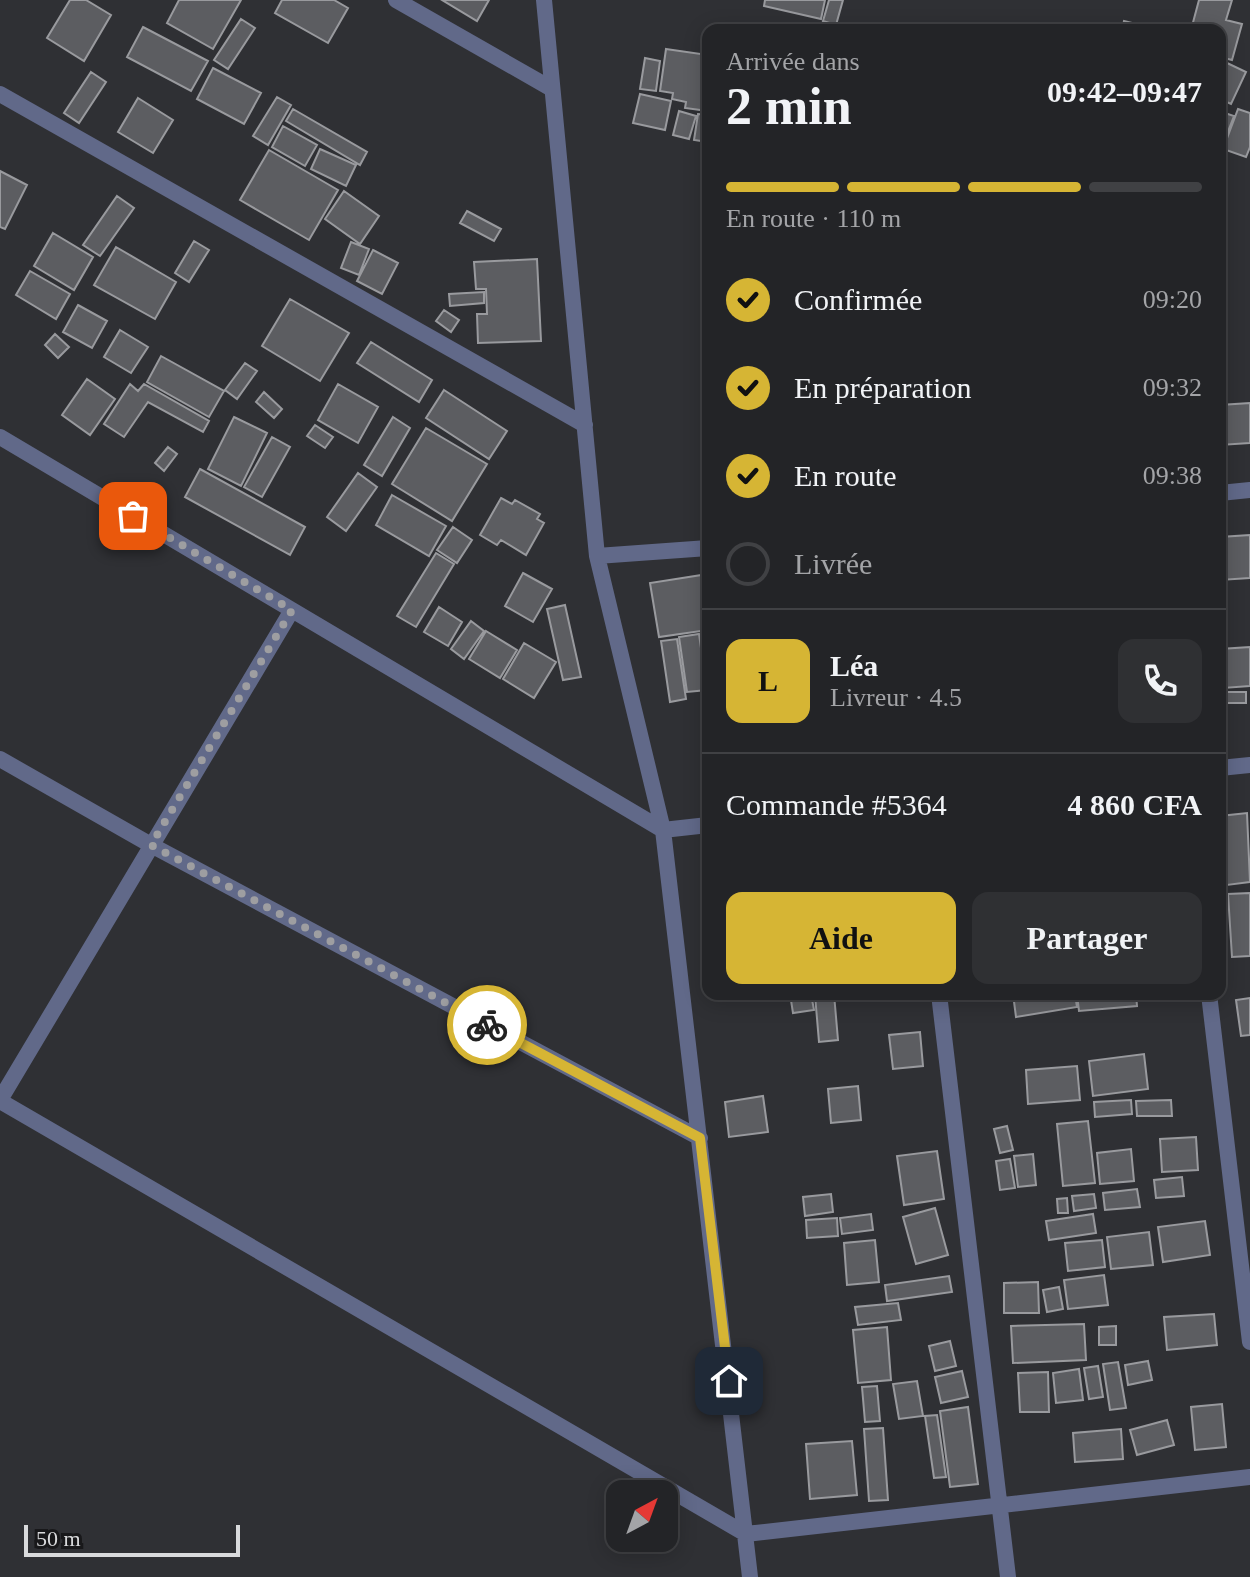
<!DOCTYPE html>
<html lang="fr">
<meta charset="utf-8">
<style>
:root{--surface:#232427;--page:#2f3033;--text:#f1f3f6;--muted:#a3a4a7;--line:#404144;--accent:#d6b534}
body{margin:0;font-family:Georgia,serif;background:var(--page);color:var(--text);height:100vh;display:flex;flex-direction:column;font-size:30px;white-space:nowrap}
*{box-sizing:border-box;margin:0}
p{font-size:26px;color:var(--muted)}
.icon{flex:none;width:44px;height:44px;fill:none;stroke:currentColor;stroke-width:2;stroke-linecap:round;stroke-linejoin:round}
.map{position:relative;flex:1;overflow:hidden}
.side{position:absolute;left:702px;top:24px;width:524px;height:976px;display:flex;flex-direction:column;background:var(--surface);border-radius:16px;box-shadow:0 4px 20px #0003,0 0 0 2px var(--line)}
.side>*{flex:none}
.needle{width:52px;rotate:41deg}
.fabs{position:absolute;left:606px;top:1480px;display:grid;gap:16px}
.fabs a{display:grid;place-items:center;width:72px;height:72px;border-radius:16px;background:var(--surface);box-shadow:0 4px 20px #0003,0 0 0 2px var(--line);font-size:40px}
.scale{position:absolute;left:24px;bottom:20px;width:216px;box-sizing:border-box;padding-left:8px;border:4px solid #d9dadc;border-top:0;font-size:22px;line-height:28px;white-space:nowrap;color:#d9dadc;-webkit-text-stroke:6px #18181a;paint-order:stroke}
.pin{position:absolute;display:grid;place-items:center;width:68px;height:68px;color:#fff;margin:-34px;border-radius:16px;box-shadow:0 4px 12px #0006}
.courier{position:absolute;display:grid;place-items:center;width:80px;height:80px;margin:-40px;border:6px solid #d6b534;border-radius:50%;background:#fff;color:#222;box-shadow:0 2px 10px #0007}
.overview em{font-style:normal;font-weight:700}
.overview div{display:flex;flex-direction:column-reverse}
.overview{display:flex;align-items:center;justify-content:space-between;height:136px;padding:0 24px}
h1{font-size:52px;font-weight:700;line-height:60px}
.bar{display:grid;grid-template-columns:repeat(4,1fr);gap:12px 8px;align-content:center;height:96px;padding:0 24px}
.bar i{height:10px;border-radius:6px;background:var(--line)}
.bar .current{background:var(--accent)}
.bar p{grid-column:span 4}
.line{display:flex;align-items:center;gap:20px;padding:0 24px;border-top:2px solid var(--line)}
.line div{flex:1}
.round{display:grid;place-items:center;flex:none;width:84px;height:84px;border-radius:16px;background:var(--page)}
ol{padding:0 24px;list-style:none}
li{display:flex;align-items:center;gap:24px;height:88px}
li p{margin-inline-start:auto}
li .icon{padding:8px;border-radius:50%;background:var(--accent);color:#111;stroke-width:4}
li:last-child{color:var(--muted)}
li i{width:44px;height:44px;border:4px solid var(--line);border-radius:50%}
.cta{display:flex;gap:16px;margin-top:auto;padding:16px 24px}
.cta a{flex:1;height:92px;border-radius:16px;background:var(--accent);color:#111;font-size:32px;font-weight:700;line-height:92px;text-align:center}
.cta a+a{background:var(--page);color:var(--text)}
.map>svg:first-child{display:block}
.building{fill:#5c5d61;stroke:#999a9e;stroke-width:2}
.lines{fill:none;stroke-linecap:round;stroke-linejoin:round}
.minor{stroke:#616989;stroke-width:16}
.done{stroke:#9e9ea1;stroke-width:8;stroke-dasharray:0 14.4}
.route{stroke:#d6b534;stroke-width:10}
</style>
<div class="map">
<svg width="1250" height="1577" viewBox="0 0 1250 1577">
<rect width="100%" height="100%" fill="#2f3034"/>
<path class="building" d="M70,0H86L111,15L84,61L47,38Z
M179,0H241L213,49L167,23Z
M282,0H334L348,8L328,43L275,13Z
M442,0H489L477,21Z
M765,0H825L821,19L764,6Z
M829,0H843L836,25L823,21Z
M1199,0H1232L1226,20L1242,24L1232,60L1220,57V30H1191Z
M241,19L255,28L228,69L214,60Z
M1124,21L1160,30H1122Z
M143,27L208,61L191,91L127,57Z
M666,49L708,55V111L685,108L686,102L672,99L673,93L660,91Z
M645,58L660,61L656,91L640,89Z
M1225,62L1246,72L1231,104L1220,99V73Z
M213,68L261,93L244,124L197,99Z
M91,72L106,82L79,123L64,113Z
M640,94L671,101L665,130L633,123Z
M277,97L291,105L268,145L253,136Z
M138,98L173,120L153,153L118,132Z
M293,109L367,152L360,165L286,121Z
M1238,109L1250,113V147L1246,157L1223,149Z
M679,111L696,116L689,139L673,135Z
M1225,113L1234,116L1222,147L1220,126Z
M698,114L708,115V142L694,140Z
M283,126L317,145L305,166L272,147Z
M320,149L356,165L346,186L311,169Z
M269,150L338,190L309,240L240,200Z
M0,171L27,185L5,229L0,227Z
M344,191L379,216L360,244L325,219Z
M117,196L134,208L100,256L83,245Z
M467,211L501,229L494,241L460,223Z
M53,233L93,257L74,290L34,266Z
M194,241L209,250L189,282L175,273Z
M351,242L369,249L359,275L341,268Z
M116,247L176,282L155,319L94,285Z
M373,250L398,263L382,294L357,281Z
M537,259L541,341L478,343L477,314H487L486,289H476L474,262Z
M30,271L70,294L56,319L16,295Z
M484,292V303L450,306L449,294Z
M290,299L349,333L320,381L262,346Z
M78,305L107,321L92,348L63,332Z
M444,310L459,320L451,332L436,321Z
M120,330L148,347L131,373L104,357Z
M55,334L69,347L58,358L45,345Z
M371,342L432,380L419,402L357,363Z
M161,356L224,391L209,417L147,382Z
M245,363L257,371L237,399L225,390Z
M87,379L115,399L90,435L62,415Z
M130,384L138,391L144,384L209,421L203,432L148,402L124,437L104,424Z
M338,384L378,407L358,443L318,420Z
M444,390L507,431L489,459L426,418Z
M264,392L282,409L274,418L256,402Z
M1250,403V443L1220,445V405Z
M234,417L267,433L241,486L208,469Z
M393,417L410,428L382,476L364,465Z
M315,425L333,437L325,448L307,436Z
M426,428L487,464L452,521L392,484Z
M272,437L290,447L262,497L244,487Z
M168,447L177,454L164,471L155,463Z
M200,469L305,527L290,555L185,497Z
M358,473L377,487L346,531L327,517Z
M392,495L446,526L429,556L376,525Z
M501,498L512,504L515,500L540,514L537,519L544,523L526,555L501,540L497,545L480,535Z
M453,527L472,540L457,563L437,550Z
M1250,535V578L1220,580V537Z
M436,553L454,564L416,627L397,616Z
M523,573L552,589L533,622L505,606Z
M708,574V630L659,637L650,583Z
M565,605L581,677L563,680L547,609Z
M439,607L462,622L448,646L424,632Z
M471,621L484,631L464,659L451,649Z
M486,631L517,650L500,678L469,659Z
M699,634L707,690L687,692L679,637Z
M677,639L686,699L670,702L661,641Z
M524,643L556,662L534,698L503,679Z
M1250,647V686L1223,688L1220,649Z
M1222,692H1246V703H1222Z
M1247,813L1250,882L1227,885L1220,816Z
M1250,893V956L1232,957L1228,894Z
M790,994H811L814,1010L793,1013Z
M834,994L838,1040L819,1042L815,995Z
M1013,994H1075L1077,1007L1016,1017Z
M1077,994H1136L1137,1006L1079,1011Z
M1250,998V1035L1241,1036L1236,1000Z
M920,1032L923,1066L893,1069L889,1035Z
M1144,1054L1148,1089L1093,1096L1089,1061Z
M1077,1066L1080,1100L1028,1104L1026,1070Z
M858,1086L861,1120L831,1123L828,1089Z
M763,1096L768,1132L729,1137L725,1102Z
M1131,1100L1132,1114L1095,1117L1094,1102Z
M1171,1100L1172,1116H1137L1136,1101Z
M1088,1121L1095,1183L1063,1186L1057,1124Z
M1007,1126L1013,1150L1000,1153L994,1129Z
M1196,1137L1198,1170L1162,1172L1160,1139Z
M1131,1149L1134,1181L1100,1184L1097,1153Z
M937,1151L944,1199L904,1205L897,1156Z
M1033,1154L1036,1185L1018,1187L1014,1156Z
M1010,1159L1015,1188L1000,1190L996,1161Z
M1182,1177L1184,1196L1156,1198L1154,1180Z
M1137,1189L1140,1207L1105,1210L1103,1193Z
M831,1194L833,1212L805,1216L803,1197Z
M1094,1194L1096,1208L1074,1211L1072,1196Z
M1067,1198L1068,1213H1058L1057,1199Z
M935,1208L948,1255L916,1264L903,1217Z
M871,1214L873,1230L842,1234L840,1218Z
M1093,1214L1096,1233L1049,1240L1046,1221Z
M837,1218L838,1236L807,1238L806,1220Z
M1205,1221L1210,1255L1163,1262L1158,1227Z
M1149,1232L1153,1265L1111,1269L1107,1237Z
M875,1240L879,1282L847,1285L844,1243Z
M1102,1240L1105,1267L1068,1271L1065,1243Z
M1104,1275L1108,1305L1068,1309L1064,1280Z
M949,1276L952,1292L887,1301L885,1285Z
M1038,1282L1039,1313H1004V1283Z
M1059,1287L1063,1309L1047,1312L1043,1290Z
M898,1303L901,1320L858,1325L855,1307Z
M1214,1314L1217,1345L1167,1350L1164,1317Z
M1084,1324L1086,1360L1013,1363L1011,1326Z
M1116,1326V1345H1099V1327Z
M887,1327L891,1380L858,1383L853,1330Z
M950,1341L956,1366L935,1371L929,1346Z
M1148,1361L1152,1380L1128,1385L1125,1365Z
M1118,1362L1126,1408L1110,1410L1103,1364Z
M1098,1366L1103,1397L1089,1399L1084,1368Z
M1079,1369L1083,1400L1056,1403L1053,1373Z
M962,1371L968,1397L941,1403L935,1377Z
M1048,1372L1049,1412H1020L1018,1373Z
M917,1381L923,1416L899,1419L893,1384Z
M877,1386L880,1421L865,1422L862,1387Z
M1222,1404L1226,1447L1195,1450L1191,1407Z
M968,1407L978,1484L950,1487L940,1411Z
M937,1415L946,1477L934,1478L925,1416Z
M1167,1420L1174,1445L1137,1455L1130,1430Z
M883,1428L888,1500L869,1501L864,1429Z
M1121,1429L1123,1459L1075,1462L1073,1433Z
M852,1441L857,1495L810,1499L806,1444Z"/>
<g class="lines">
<path class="minor" d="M396,0L552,89
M544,0L597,556L663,830L750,1577
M0,94L585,425
M0,437L663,830L708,825
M1220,493L1250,490
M597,556L708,548
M0,759L151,845L700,1138
M1220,768L1250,765
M939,994L1008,1577
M1209,994L1250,1342
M0,1100L292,610
M0,1101L746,1534L1250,1477"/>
</g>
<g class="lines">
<path class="done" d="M133,516L292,610L151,845L487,1025"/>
<path class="route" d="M487,1025L700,1138L729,1381"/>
</g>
</svg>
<div class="fabs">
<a><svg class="needle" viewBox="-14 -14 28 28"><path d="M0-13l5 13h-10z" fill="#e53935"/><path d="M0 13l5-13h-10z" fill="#a3a4a7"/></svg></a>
</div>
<div class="scale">50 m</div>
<div class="pin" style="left:133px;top:516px;background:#ea580c"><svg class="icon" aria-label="bag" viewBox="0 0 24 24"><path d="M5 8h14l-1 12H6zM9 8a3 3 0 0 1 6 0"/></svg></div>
<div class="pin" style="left:729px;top:1381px;background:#1f2937"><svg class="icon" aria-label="home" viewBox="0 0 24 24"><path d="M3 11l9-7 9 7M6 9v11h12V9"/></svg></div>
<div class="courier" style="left:487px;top:1025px"><svg class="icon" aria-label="bike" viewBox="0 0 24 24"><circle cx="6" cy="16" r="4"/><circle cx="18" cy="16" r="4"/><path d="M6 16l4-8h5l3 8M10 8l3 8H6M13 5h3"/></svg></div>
<section class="side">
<div class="overview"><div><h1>2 min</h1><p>Arrivée dans</p></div><em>09:42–09:47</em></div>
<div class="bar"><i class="current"></i><i class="current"></i><i class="current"></i><i></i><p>En route · 110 m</p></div>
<ol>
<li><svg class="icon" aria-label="check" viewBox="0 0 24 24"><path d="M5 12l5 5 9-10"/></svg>Confirmée<p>09:20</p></li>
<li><svg class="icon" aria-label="check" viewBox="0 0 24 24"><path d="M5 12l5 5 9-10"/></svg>En préparation<p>09:32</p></li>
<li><svg class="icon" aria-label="check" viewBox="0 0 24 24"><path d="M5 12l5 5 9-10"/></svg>En route<p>09:38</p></li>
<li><i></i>Livrée</li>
</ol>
<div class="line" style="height:144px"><b class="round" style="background:var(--accent);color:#111">L</b><div><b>Léa</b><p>Livreur · 4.5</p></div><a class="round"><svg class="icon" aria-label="phone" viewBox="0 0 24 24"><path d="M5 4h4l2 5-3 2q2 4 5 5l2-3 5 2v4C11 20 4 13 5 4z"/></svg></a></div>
<div class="line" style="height:104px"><div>Commande #5364</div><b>4 860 CFA</b></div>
<div class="cta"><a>Aide</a><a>Partager</a></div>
</section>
</div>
